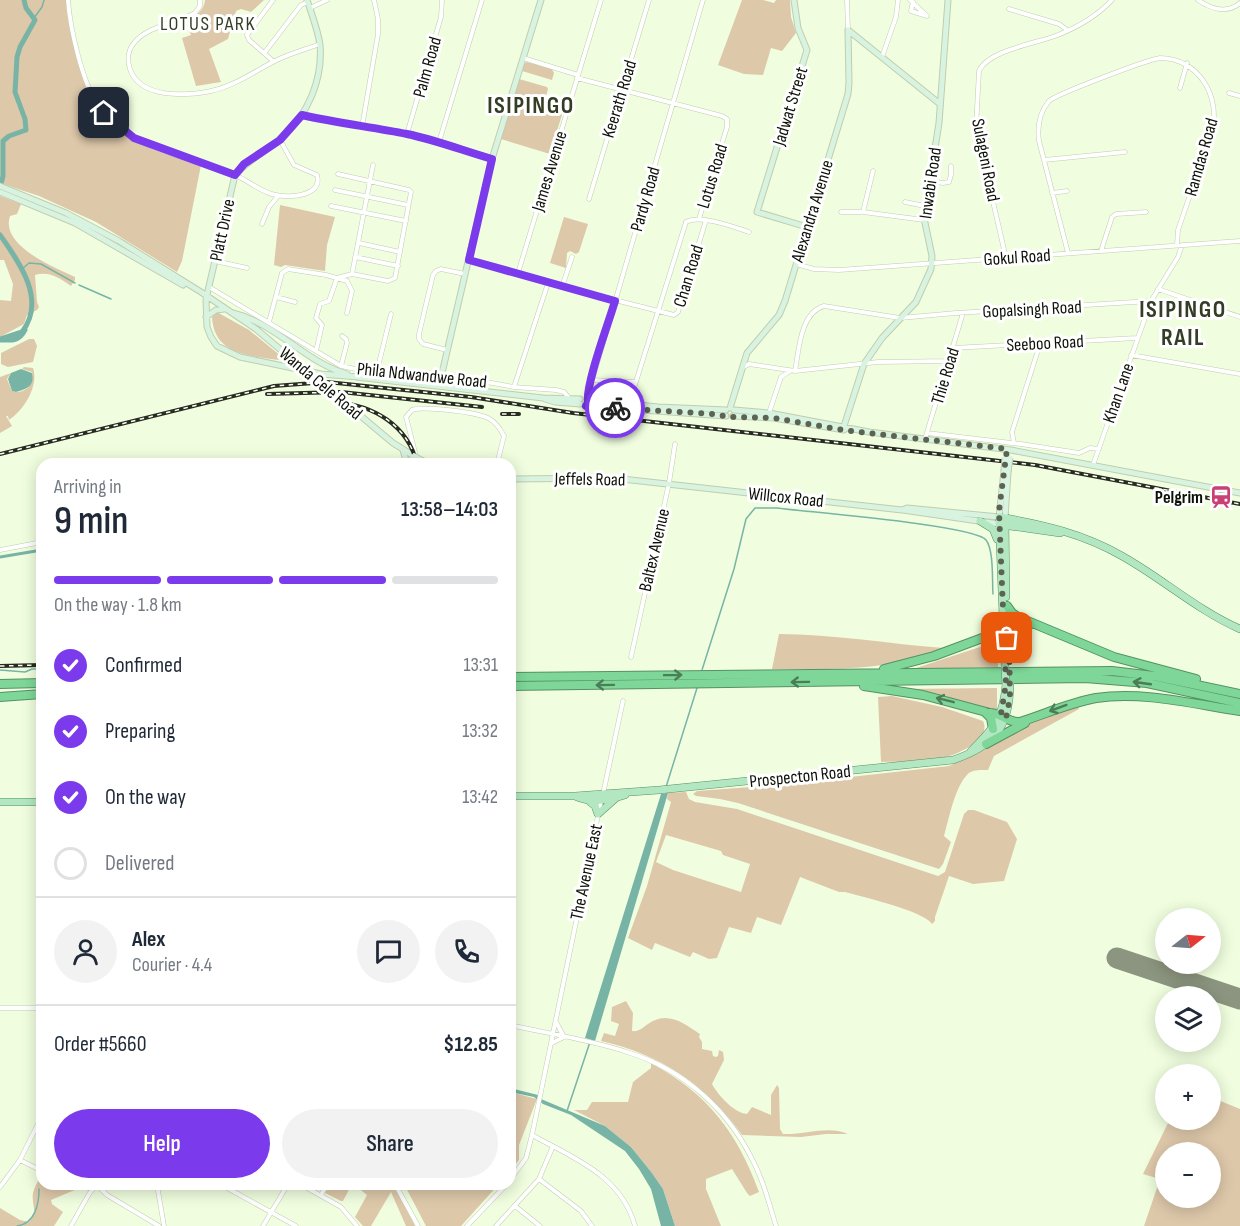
<!DOCTYPE html>
<meta charset="utf-8">
<style>
:root{--surface:#fff;--page:#f2f2f3;--text:#1f2937;--muted:#747a83;--line:#e0e1e3;--accent:#7c3aed}
body{margin:0;font-family:"Sofia Sans Condensed",sans-serif;background:var(--page);color:var(--text);height:100vh;display:flex;flex-direction:column;font-size:22px;white-space:nowrap}
*{box-sizing:border-box;margin:0}
p{font-size:20px;color:var(--muted)}
.icon{flex:none;width:33px;height:33px;fill:none;stroke:currentColor;stroke-width:2;stroke-linecap:round;stroke-linejoin:round}
.map{position:relative;flex:1;overflow:hidden}
.side{position:absolute;left:36px;top:458px;width:480px;height:732px;display:flex;flex-direction:column;background:var(--surface);border-radius:18px;box-shadow:0 3px 15px #0003}
.side>*{flex:none}
.needle{width:39px;rotate:73deg}
.buttons{position:absolute;left:1155px;top:908px;display:grid;gap:12px}
.buttons a{display:grid;place-items:center;width:66px;height:66px;border-radius:50%;background:var(--surface);box-shadow:0 3px 15px #0003;font-size:30px}
.pin{position:absolute;display:grid;place-items:center;width:51px;height:51px;color:#fff;margin:-26px;border-radius:12px;box-shadow:0 3px 9px #0006}
.courier{position:absolute;display:grid;place-items:center;width:60px;height:60px;margin:-30px;border:4px solid #7c3aed;border-radius:50%;background:#fff;color:#222;box-shadow:0 2px 8px #0007}
.summary em{font-style:normal;font-weight:600}
.summary div{display:flex;flex-direction:column-reverse}
.summary{display:flex;align-items:center;justify-content:space-between;height:102px;padding:0 18px}
h1{font-size:39px;font-weight:600;line-height:45px}
.bar{display:grid;grid-template-columns:repeat(4,1fr);gap:9px 6px;align-content:center;height:72px;padding:0 18px}
.bar i{height:8px;border-radius:4px;background:var(--line)}
.bar .active{background:var(--accent)}
.bar p{grid-column:span 4}
.line{display:flex;align-items:center;gap:15px;padding:0 18px;border-top:2px solid var(--line)}
.line div{flex:1}
.round{display:grid;place-items:center;flex:none;width:63px;height:63px;border-radius:32px;background:var(--page)}
ol{padding:0 18px;list-style:none}
li{display:flex;align-items:center;gap:18px;height:66px}
li p{margin-inline-start:auto}
li .icon{padding:6px;border-radius:50%;background:var(--accent);color:#fff;stroke-width:4}
li:last-child{color:var(--muted)}
li i{width:33px;height:33px;border:3px solid var(--line);border-radius:50%}
.button{display:flex;gap:12px;margin-top:auto;padding:12px 18px}
.button a{flex:1;height:69px;border-radius:36px;background:var(--accent);color:#fff;font-size:24px;font-weight:600;line-height:69px;text-align:center}
.button a+a{background:var(--page);color:var(--text)}
.map>svg:first-child{display:block}
.green{fill:#dec8aa;fill-rule:evenodd}
.water{fill:#78b4a6}
.lines{fill:none;stroke-linecap:round;stroke-linejoin:round}
.stream{stroke:#78b4a6;stroke-width:1.5}
.canal{stroke:#78b4a6;stroke-width:3}
.river{stroke:#78b4a6;stroke-width:5}
.runway{stroke:#8c957f;stroke-width:21}
.street-casing{stroke:#c0cdb0;stroke-width:5}
.secondary-casing{stroke:#c0cdb0;stroke-width:7}
.primary-casing{stroke:#569165;stroke-width:8}
.highway-casing{stroke:#569165;stroke-width:10}
.street{stroke:#fff;stroke-width:4}
.secondary{stroke:#d8f3e0;stroke-width:5}
.primary{stroke:#b2e7c1;stroke-width:7}
.highway{stroke:#7ed798;stroke-width:8}
.rail-casing{stroke:#272c1f;stroke-width:4}
.rail{stroke:#fff;stroke-width:1.5;stroke-dasharray:4.5;stroke-linecap:butt}
.secondary-bridge-casing{stroke:#c0cdb0;stroke-width:7;stroke-linecap:butt}
.primary-bridge-casing{stroke:#569165;stroke-width:8;stroke-linecap:butt}
.secondary-bridge{stroke:#d8f3e0;stroke-width:5}
.primary-bridge{stroke:#b2e7c1;stroke-width:7}
.oneway{stroke:#4b7d56}
.done{stroke:#5c6352;stroke-width:6;stroke-dasharray:0 10.8}
.route{stroke:#7c3aed;stroke-width:8}
.labels{text-anchor:middle;stroke-width:6;stroke-linejoin:round;paint-order:stroke}
.street-label{font-size:18px;fill:#0c1006;stroke:#fff}
.poi-label{font-size:18px;font-weight:bold;fill:#0c1006;stroke:#fff;text-anchor:end}
.neighbourhood-label{font-size:20px;letter-spacing:1.5px;fill:#343e26;stroke:#fff}
.district-label{font-size:24px;font-weight:bold;letter-spacing:1.5px;fill:#343e26;stroke:#fff}
</style>
<div class="map">
<svg width="1240" height="1226" viewBox="0 0 1240 1226">
<rect width="100%" height="100%" fill="#f0fedf"/>
<path class="green" d="M0,0H66C67,21 73,42 79,63C100,136 134,143 201,165L182,261L177,272L96,222L39,196L0,183Z
M205,0H264L251,12L241,9L236,11L228,39L209,49L221,82L196,86L182,38L191,35L188,27L177,30L175,25C188,19 203,16 205,0Z
M742,0H763L774,3L776,0H790L791,17L796,33L782,51L771,48L763,75L744,74L718,65Z
M527,62L552,69L554,73L552,80L522,71L524,64Z
M519,79L547,87L548,89L545,100L540,102L517,96L515,93Z
M513,98L541,107L550,103L564,108L550,154L501,139Z
M0,196L21,204L17,214L10,216C0,246 54,267 75,277V280L71,286C59,278 50,271 35,275L37,302L39,307L37,310L27,315L24,324L0,337V300L11,301L13,284L4,260H0Z
M280,205L335,217L327,245L325,271L285,265L281,267L274,265Z
M564,217L588,224L579,252L576,254L570,251L567,253L566,268L550,263Z
M217,312L249,330L287,361C256,356 214,358 212,317Z
M29,339H34L37,346L33,362L8,367L1,364V353Z
M24,367L33,368C39,386 24,410 9,420L8,416H6L12,426L0,433V377L11,373L7,379L12,391C25,395 34,385 32,372L22,369Z
M779,634C834,634 889,644 944,648C889,672 831,669 772,669Z
M986,645L997,647L998,667L913,669Z
M997,688V710L901,689Z
M892,696L942,707L983,721C992,740 958,754 943,758C924,763 901,761 881,762L878,697Z
M1078,705L1079,709L994,756L988,770C980,770 971,769 966,776C954,790 949,819 944,836L951,842L943,864L939,869L738,803L720,799L696,796L693,794L697,791L778,785L949,766L963,760L1033,722Z
M686,792L689,799L695,802L737,809L938,876L945,872L964,814L968,810H974L1007,822L1017,839L1004,881L973,884L949,876L935,917V921L932,924C924,911 863,897 845,892H839L800,877L781,925L757,917L751,933L729,927L717,958L709,959L693,952L690,957L655,943L652,950L628,938L647,886L671,802L667,799L668,793ZM666,835L721,851L723,855L750,864L741,892L673,870L656,862Z
M626,1001L633,1013L632,1031C639,1032 642,1028 648,1024C667,1010 684,1023 700,1034L699,1037L702,1042V1049L712,1051L713,1056L716,1057L718,1056L719,1050L723,1052L724,1060L712,1084C718,1095 734,1113 747,1114L752,1107L771,1115V1095L777,1085L779,1088L780,1129L783,1134C804,1135 828,1125 848,1134H826L801,1137L742,1135C708,1086 660,1054 601,1041L604,1033L615,1036L619,1024L611,1021L612,1007Z
M651,1063C708,1094 737,1132 759,1192L750,1196L747,1193L732,1169L706,1179V1189L721,1226H675L663,1189L652,1173L631,1147L605,1126L574,1110H587L592,1102H628L633,1082L651,1068Z
M510,1092L537,1099L519,1145V1160L510,1171Z
M1211,1097L1240,1109V1226H1144L1160,1179L1143,1174L1170,1119H1210ZM1166,1152H1210V1197H1166Z
M39,1179L42,1184H56L62,1189L79,1184L77,1189L51,1200L52,1204L63,1212L54,1226H0V1208L20,1220L29,1222C39,1212 31,1205 33,1193C34,1188 37,1183 39,1179Z
M330,1184H352L343,1201H341L325,1193Z
M364,1184H394L415,1226H406L391,1192L371,1226H363L355,1217L367,1195L361,1190Z
M404,1184H499L461,1226H426Z"/>
<path class="water" d="M21,369L32,373C35,386 27,389 16,392L12,391L8,379L11,373Z
M668,793L595,1041L585,1038L661,794Z
M510,1088L538,1095L541,1099L605,1126L631,1147L652,1173L663,1189L675,1226H661L651,1189L639,1169L625,1151L571,1115L543,1104L534,1097L510,1092Z"/>
<g class="lines">
<path class="stream" d="M34,18L42,7L44,0
M22,269L29,263L41,264L75,283
M79,285L111,299
M0,670L25,672L32,669H42
M702,670L734,569L746,519L755,508H777C806,512 974,525 986,540C994,550 992,581 993,594
M666,787L697,688
M567,1111L590,1042
M17,1226C35,1224 39,1204 39,1189"/>
<path class="canal" d="M0,557L42,550"/>
<path class="river" d="M0,188L3,176V141L9,136L26,130L25,119L15,92L17,57L20,47L35,20L26,8L24,0
M0,235C19,262 47,300 22,332L0,339
M0,340C11,340 19,342 25,330"/>
<path class="runway" d="M1117,958L1240,999"/>
<g class="street-casing">
<path id="street" d="M68,0C70,28 82,82 98,105C107,118 119,128 132,136C163,156 202,160 235,175C249,181 262,193 276,195C291,198 323,196 317,175L294,165L280,140
M200,0V6L195,13C177,23 147,26 134,43C128,50 127,60 130,69C140,99 186,96 211,91C234,86 252,73 273,62C287,54 304,50 320,44
M847,0L848,30
M910,0L927,16L911,11L913,2
M1198,0C1211,9 1227,14 1240,3
M310,8L327,0
M1009,9L1059,24L1067,30
M265,52L301,5L308,2
M882,57L896,17L898,0
M523,58L578,75
M273,61L249,40L247,35L273,0
M577,78L722,116L727,119V127L699,219
M1180,88L1187,63
M1229,93L1240,96
M302,115C337,123 372,127 407,134C436,140 464,151 492,159
M362,127L378,34V19L374,0
M407,134L441,17L442,0
M439,142L482,0
M1044,160L1125,152
M338,174L409,190L411,192L395,278L388,281L352,274
M930,181L943,183L949,182L951,175V166
M335,190L408,205
M1052,193L1067,191
M589,199L649,0
M905,202L925,206
M331,206L406,221
M841,212H863L924,220
M863,212L873,171
M262,224L269,207L278,196
M359,243L400,252
M1101,251L1112,217L1116,214L1146,212
M1068,253L1039,141C1037,126 1039,113 1049,101C1057,94 1146,60 1160,58C1198,58 1221,96 1212,131L1178,230L1177,245
M355,257L398,266
M1006,258L976,128L979,71C988,50 1038,43 1058,35C1078,27 1097,16 1112,0
M469,260L548,283L674,315L678,312L706,220
M215,261L247,268
M796,264L814,269L839,270L1240,241
M518,273L601,0
M209,287L341,366L370,372L401,371L442,374L514,387L556,390L564,392L570,399
M562,287L572,257
M1158,289L1240,317
M276,297L295,302
M269,322L282,273L288,269L326,275L347,281L352,291L347,313
M953,348L1137,338
M447,350L423,344L419,339V334L433,275L436,271L441,269L465,274
M316,351L322,325L316,318L320,304L329,301L337,278L352,274L373,165
M1131,355L1240,374
M341,366L347,343L346,339L342,336
M742,368L749,364L795,371L878,362L949,361
M377,371L391,314
M795,371C799,350 800,313 824,306L900,318L956,313L1151,301
M591,380L635,382
M514,387L548,283
M587,398L703,0
M629,404L686,222C700,214 734,227 749,232
M769,413L781,377L790,371
M927,433L1021,444L1079,453L1090,448L1099,449
M925,439L963,313
M1014,443L1012,432L1040,344
M410,464L414,456
M418,464L406,417L412,410C425,406 475,412 488,418C496,422 500,428 504,436L497,464
M1093,465L1151,301L1178,257L1182,245
M0,550L42,542
M631,657L669,483L675,444
M603,794L623,701
M0,1008H42
M510,1025C550,1034 592,1040 630,1053C683,1070 726,1108 751,1157C763,1179 769,1203 776,1226
M552,1043L564,1037L556,1022
M532,1135C573,1158 621,1175 635,1226
M20,1160L42,1171
M539,1179L581,1211L592,1226
M510,1180L526,1158L532,1135L601,801
M220,1184L296,1226
M300,1184L341,1207L357,1226
M395,1184L418,1226
M157,1185L164,1226
M0,1187L20,1160L42,1116
M88,1188L165,1184
M101,1189L107,1195L159,1226
M321,1195L327,1184
M515,1206L540,1226
M71,1226L89,1194L93,1189
M263,1226L288,1184
M467,1226L507,1184
M496,1226L539,1179L553,1146"/>
</g>
<g class="secondary-casing">
<path id="secondary" d="M307,0C312,15 318,30 320,45C323,79 308,115 282,137C267,151 249,159 235,175L206,299L207,327L211,337L217,346L240,357L321,374L359,377
M794,0L798,28L807,50L757,212L807,227
M848,30L940,104
M0,186L66,213L119,241L201,292L256,329L294,361
M0,192L75,223L183,285
M233,313C277,324 305,362 347,374
M206,317L216,310L224,309
M356,377L543,398L580,399
M439,386L492,159L541,0
M545,399L555,402L580,404
M588,400L658,407L726,410
M586,406L726,416
M730,408L747,353L779,315L785,301L848,94L849,83L848,30
M734,410L769,413L869,432L1011,450L1240,493
M733,416L774,418L844,430
M362,417L393,443L414,456
M843,429L864,364L882,338L916,302L931,269L932,256L924,218L939,123L948,0
M403,450L407,464
M423,461L429,464
M510,479L613,478L902,510L907,508L999,517L1004,471
M903,510L999,524
M1005,518L1008,472"/>
</g>
<g class="primary-casing">
<path id="primary" d="M1005,518L1006,597
M980,521L993,529L997,539
M1003,525L1060,533
M1005,667L999,517C1042,524 1084,534 1122,556C1163,579 1197,610 1240,629
M971,751C995,727 1003,718 1006,684
M510,796H575L659,790L953,760C994,746 1010,728 1010,683
M577,797C592,803 611,800 625,795
M588,800L595,806L598,814L616,798
M0,802H42"/>
</g>
<g class="highway-casing">
<path id="highway" d="M1007,606L1012,613L1018,617L1114,657L1196,679
M990,637C1013,637 1002,640 1017,626L1031,624
M884,669L934,656L993,634L1000,631L1003,626
M510,677L1112,671L1154,676L1240,694
M0,684L42,683
M510,686L1085,678L1147,683L1240,703
M864,686L923,695L990,713C1004,714 1008,723 1020,722C1045,714 1069,703 1096,698C1143,691 1193,704 1240,711
M0,697L42,694
M985,712L991,718L993,729
M986,744L1025,723"/>
</g>
<use href="#street" class="street"/>
<use href="#secondary" class="secondary"/>
<use href="#primary" class="primary"/>
<use href="#highway" class="highway"/>
<g class="rail-casing">
<path id="rail" d="M267,394L341,392L482,407
M335,402C373,405 408,425 417,464
M502,414H519
M0,454L274,386L327,382L471,397L573,413L1035,465L1240,504
M0,666L42,665"/>
</g>
<use href="#rail" class="rail"/>
<g class="secondary-bridge-casing">
<path id="secondary-bridge" d="M294,361L362,417
M414,456L423,461
M1004,471L1005,458
M1008,472L1010,458"/>
</g>
<g class="primary-bridge-casing">
<path id="primary-bridge" d="M1005,667L1006,684"/>
</g>
<use href="#secondary-bridge" class="secondary-bridge"/>
<use href="#primary-bridge" class="primary-bridge"/>
</g>
<defs><path id="oneway-shaft" d="M-6 0H5M1.5-3L5.5 0L1.5 3" fill="none" stroke-width="1.6" stroke-linecap="round" stroke-linejoin="round" transform="scale(1.5)"/></defs>
<g class="oneway">
<use href="#oneway-shaft" transform="translate(673 675) rotate(-1)"/>
<use href="#oneway-shaft" transform="translate(800 682) rotate(179)"/>
<use href="#oneway-shaft" transform="translate(1142 683) rotate(-172)"/>
<use href="#oneway-shaft" transform="translate(605 685) rotate(179)"/>
<use href="#oneway-shaft" transform="translate(945 700) rotate(-166)"/>
<use href="#oneway-shaft" transform="translate(1058 708) rotate(160)"/>
</g>
<g class="lines">
<path class="done" d="M615,408L713,414L729,417L774,418L843,430L1007,449L999,511L1006,684L1001,714L1006,718L1010,698L1009,637L1007,638"/>
<path class="route" d="M104,113L134,138L235,175L244,164L280,140L302,115C337,123 372,127 407,134C436,140 464,151 492,159L469,260L615,301C609,322 585,385 588,403L586,406L615,408"/>
</g>
<defs>
<g id="station-bare" transform="scale(1.8)"><path d="M-3-6H3Q5-6 5-4V2Q5 4 3 4L4.5 6H3L1.5 4h-3L-3 6H-4.5L-3 4Q-5 4-5 2V-4Q-5-6-3-6ZM-3.5-4v3h7v-3ZM-3.5 1v1.5H-2V1ZM2 1v1.5H3.5V1Z" fill="#ca3f74" stroke="#fff" stroke-width="2.5" paint-order="stroke"/></g>
</defs>
<g fill-rule="evenodd">
<use href="#station-bare" x="1221" y="497"/>
</g>
<g class="labels">
<g class="street-label">
<text transform="translate(427 67) rotate(-74)" y="6">Palm Road</text>
<text transform="translate(619 99) rotate(-73)" y="6">Keerath Road</text>
<text transform="translate(790 106) rotate(-73)" y="6">Jadwat Street</text>
<text transform="translate(1201 157) rotate(-74)" y="6">Ramdas Road</text>
<text transform="translate(986 160) rotate(79)" y="6">Sulageni Road</text>
<text transform="translate(549 171) rotate(-73)" y="6">James Avenue</text>
<text transform="translate(712 176) rotate(-73)" y="6">Lotus Road</text>
<text transform="translate(930 183) rotate(-82)" y="6">Inwabi Road</text>
<text transform="translate(645 199) rotate(-74)" y="6">Pardy Road</text>
<text transform="translate(812 211) rotate(-73)" y="6">Alexandra Avenue</text>
<text transform="translate(222 230) rotate(-78)" y="6">Platt Drive</text>
<text transform="translate(1017 257) rotate(-4)" y="6">Gokul Road</text>
<text transform="translate(688 276) rotate(-73)" y="6">Chan Road</text>
<text transform="translate(1032 309) rotate(-3)" y="6">Gopalsingh Road</text>
<text transform="translate(1045 343) rotate(-3)" y="6">Seeboo Road</text>
<text transform="translate(422 375) rotate(6)" y="6">Phila Ndwandwe Road</text>
<text transform="translate(945 376) rotate(-73)" y="6">Thie Road</text>
<text transform="translate(321 383) rotate(40)" y="6">Wanda Cele Road</text>
<text transform="translate(1118 393) rotate(-71)" y="6">Khan Lane</text>
<text transform="translate(590 479) rotate(1)" y="6">Jeffels Road</text>
<text transform="translate(786 497) rotate(6)" y="6">Willcox Road</text>
<text transform="translate(654 550) rotate(-77)" y="6">Baltex Avenue</text>
<text transform="translate(800 776) rotate(-6)" y="6">Prospecton Road</text>
<text transform="translate(586 872) rotate(-78)" y="6">The Avenue East</text>
</g>
<g class="poi-label">
<text x="1203" y="503">Pelgrim</text>
</g>
<g class="neighbourhood-label">
<text x="208" y="30">LOTUS PARK</text>
</g>
<g class="district-label">
<text x="531" y="113">ISIPINGO</text>
<text x="1183" y="317">ISIPINGO<tspan x="1183" dy="28">RAIL</tspan></text>
</g>
</g>
</svg>
<div class="buttons">
<a><svg class="needle" viewBox="-14 -14 28 28"><path d="M0-13l5 13h-10z" fill="#e53935"/><path d="M0 13l5-13h-10z" fill="#747a83"/></svg></a>
<a><svg class="icon" aria-label="layers" viewBox="0 0 24 24"><path d="M12 4l9 5-9 5-9-5zM3 14l9 5 9-5"/></svg></a>
<a>+</a>
<a>−</a>
</div>
<div class="pin" style="left:1007px;top:638px;background:#ea580c"><svg class="icon" aria-label="bag" viewBox="0 0 24 24"><path d="M5 8h14l-1 12H6zM9 8a3 3 0 0 1 6 0"/></svg></div>
<div class="pin" style="left:104px;top:113px;background:#1f2937"><svg class="icon" aria-label="home" viewBox="0 0 24 24"><path d="M3 11l9-7 9 7M6 9v11h12V9"/></svg></div>
<div class="courier" style="left:615px;top:408px"><svg class="icon" aria-label="bike" viewBox="0 0 24 24"><circle cx="6" cy="16" r="4"/><circle cx="18" cy="16" r="4"/><path d="M6 16l4-8h5l3 8M10 8l3 8H6M13 5h3"/></svg></div>
<section class="side">
<div class="summary"><div><h1>9 min</h1><p>Arriving in</p></div><em>13:58–14:03</em></div>
<div class="bar"><i class="active"></i><i class="active"></i><i class="active"></i><i></i><p>On the way · 1.8 km</p></div>
<ol>
<li><svg class="icon" aria-label="check" viewBox="0 0 24 24"><path d="M5 12l5 5 9-10"/></svg>Confirmed<p>13:31</p></li>
<li><svg class="icon" aria-label="check" viewBox="0 0 24 24"><path d="M5 12l5 5 9-10"/></svg>Preparing<p>13:32</p></li>
<li><svg class="icon" aria-label="check" viewBox="0 0 24 24"><path d="M5 12l5 5 9-10"/></svg>On the way<p>13:42</p></li>
<li><i></i>Delivered</li>
</ol>
<div class="line" style="height:108px"><a class="round"><svg class="icon" aria-label="person" viewBox="0 0 24 24"><circle cx="12" cy="8" r="4"/><path d="M4 21q1-7 8-7t8 7"/></svg></a><div><b>Alex</b><p>Courier · 4.4</p></div><a class="round"><svg class="icon" aria-label="chat" viewBox="0 0 24 24"><path d="M4 5h16v11H9l-5 4z"/></svg></a><a class="round"><svg class="icon" aria-label="phone" viewBox="0 0 24 24"><path d="M5 4h4l2 5-3 2q2 4 5 5l2-3 5 2v4C11 20 4 13 5 4z"/></svg></a></div>
<div class="line" style="height:78px"><div>Order #5660</div><b>$12.85</b></div>
<div class="button"><a>Help</a><a>Share</a></div>
</section>
</div>
